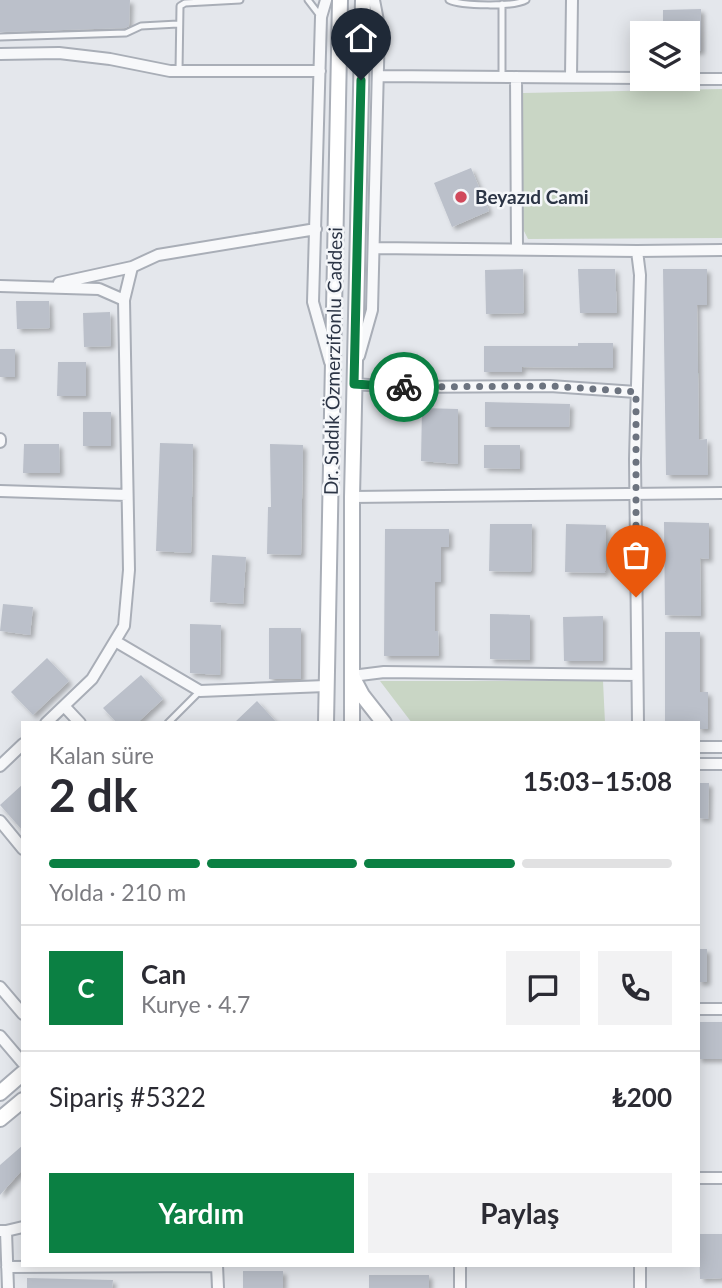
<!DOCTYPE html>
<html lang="tr">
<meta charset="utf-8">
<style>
:root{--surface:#fff;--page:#f2f2f3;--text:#2b2b33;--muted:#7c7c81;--line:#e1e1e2;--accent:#0b8043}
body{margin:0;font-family:Lato,sans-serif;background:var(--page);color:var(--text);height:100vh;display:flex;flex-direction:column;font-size:26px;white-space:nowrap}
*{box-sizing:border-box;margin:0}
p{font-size:23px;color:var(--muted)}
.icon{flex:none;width:38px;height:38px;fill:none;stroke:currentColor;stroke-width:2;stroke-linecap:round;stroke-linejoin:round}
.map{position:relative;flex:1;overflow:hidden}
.sheet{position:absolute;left:21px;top:721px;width:679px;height:546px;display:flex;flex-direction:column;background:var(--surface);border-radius:0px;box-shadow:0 4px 18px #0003}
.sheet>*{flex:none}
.fabs{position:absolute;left:630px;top:21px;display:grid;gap:14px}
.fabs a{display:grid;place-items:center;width:70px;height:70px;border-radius:0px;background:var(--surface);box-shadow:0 4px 18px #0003;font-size:35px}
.pin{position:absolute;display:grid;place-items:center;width:60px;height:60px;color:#fff;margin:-72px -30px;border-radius:50% 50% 50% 0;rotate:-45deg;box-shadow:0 0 7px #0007}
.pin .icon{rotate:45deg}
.courier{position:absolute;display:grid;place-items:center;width:70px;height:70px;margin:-35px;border:5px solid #0b8043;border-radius:50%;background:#fff;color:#222;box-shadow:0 2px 9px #0007}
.head em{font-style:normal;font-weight:700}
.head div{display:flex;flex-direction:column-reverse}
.head{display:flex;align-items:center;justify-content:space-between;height:119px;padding:0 28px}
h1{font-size:46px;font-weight:700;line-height:52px}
.bar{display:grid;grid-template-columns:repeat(4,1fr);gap:10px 7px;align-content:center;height:84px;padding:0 28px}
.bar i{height:9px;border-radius:5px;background:var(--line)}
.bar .active{background:var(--accent)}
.bar p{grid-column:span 4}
.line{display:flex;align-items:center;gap:18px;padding:0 28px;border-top:2px solid var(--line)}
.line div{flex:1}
.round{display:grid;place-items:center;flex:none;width:74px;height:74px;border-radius:0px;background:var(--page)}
.primary-button{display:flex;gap:14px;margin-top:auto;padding:14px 28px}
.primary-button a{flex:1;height:80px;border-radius:0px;background:var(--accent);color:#fff;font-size:28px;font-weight:700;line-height:80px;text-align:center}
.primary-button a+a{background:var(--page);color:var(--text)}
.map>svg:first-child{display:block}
.green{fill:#c9d6c5}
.building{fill:#bbc0ca;filter:url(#shadow)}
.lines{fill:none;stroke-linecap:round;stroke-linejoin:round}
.service-casing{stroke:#a9aeb7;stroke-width:9}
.minor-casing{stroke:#a9aeb7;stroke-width:14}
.secondary-casing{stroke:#a9aeb7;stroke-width:18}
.service{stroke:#f7f8fa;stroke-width:5}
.minor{stroke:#f7f8fa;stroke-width:10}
.secondary{stroke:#fff;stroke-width:14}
.done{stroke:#6c737f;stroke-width:7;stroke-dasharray:0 12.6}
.route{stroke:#0b8043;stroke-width:9}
.poi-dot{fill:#d1495b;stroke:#f4f6f9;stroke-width:2.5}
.labels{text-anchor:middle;stroke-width:5;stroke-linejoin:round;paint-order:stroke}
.poi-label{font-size:19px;font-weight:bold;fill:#2b3445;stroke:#f4f6f9;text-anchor:start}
.street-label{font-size:19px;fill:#2b3445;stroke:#f4f6f9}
</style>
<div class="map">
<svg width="722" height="1288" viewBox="0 0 722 1288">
<defs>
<filter id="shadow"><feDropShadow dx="3.5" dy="3.5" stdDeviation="2" flood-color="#0004"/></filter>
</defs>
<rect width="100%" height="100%" fill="#e4e7ec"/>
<path class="green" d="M722,89V238L528,239L523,229V93Z
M380,681H603L605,723H412Z"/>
<path class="building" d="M0,0H130L129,26L125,28L0,32Z
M701,9V51H688V33H663V10Z
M471,168L489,211L452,227L434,183Z
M523,269L524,313L486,314L485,270Z
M578,269H615L617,313H580Z
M663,269H707V305H697L699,440L707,439L708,475H666Z
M16,301H49L50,328L17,329Z
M110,312L111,346L84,347L83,313Z
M578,343H613V368L522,367V372H484V346H578Z
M0,349H15V377H0Z
M58,362H86V396H57Z
M485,402L570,404L569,427H485Z
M422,408L458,409V464L421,461Z
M83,412H111V446H83Z
M160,443L193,444L191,553L156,551Z
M24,444H59L60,473H23Z
M270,444L303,445L301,555L267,554L268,507H271Z
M484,445H520V469L484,468Z
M664,522L709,523V559L700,558L701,616L665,615Z
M490,524H532L531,572L489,571Z
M566,524L606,525L605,573L565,572Z
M385,529H449V547H441V582H435V631H438L439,656H384Z
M212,555L246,557L243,604L210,602Z
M3,604L33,607L30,635L0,631Z
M490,614L530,615V660L490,659Z
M603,616V661H564L563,617Z
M190,624L221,625L220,675L190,673Z
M269,628H301V679H269Z
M665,632H700V692H708V729H698V723H665Z
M47,658L69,681L33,715L11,692Z
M141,675L163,699L137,723H117L103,708Z
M257,701L277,723H234Z
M698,783H709L708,819L698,818Z
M23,784V831L0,805Z
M698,949H707V982H698Z
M698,1022H722V1059H698Z
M23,1145V1169L0,1195V1165Z
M699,1234H722V1278L700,1279Z
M243,1271H283V1288H243Z
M369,1275H429V1288H369Z
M27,1278L113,1280L112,1288H27Z"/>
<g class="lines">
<g class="service-casing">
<path id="service" d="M308,0L321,17
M449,0C461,6 515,7 526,0
M502,4V77
M0,37L126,33L141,26L178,24
M179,71L180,6L185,3L240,0
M168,723L200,691"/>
</g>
<g class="minor-casing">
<path id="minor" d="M326,0L321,17L313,302L330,362
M0,54L59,53L110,59L170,71H320
M378,76L642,78
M571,76L572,0
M516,77L517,248
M682,79H722
M374,248L637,251
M59,283L132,267
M0,286L99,289L124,300
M359,356L372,310L379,26L374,0
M354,384L398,387L550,386L636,392
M0,439V442
M0,491L127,495
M352,497L722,493
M115,641L200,691L326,686
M352,676L384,672L637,675
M64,706L80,723
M46,723L92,679L124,626L129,570L124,300L132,267L158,255L316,229
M638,723L635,459L640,275L637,251L722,250
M698,747H722
M698,764H722
M0,766L23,744
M0,821L23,849
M0,987L23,1014
M698,1009H722
M0,1036L23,1063
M698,1178H722
M0,1231H6L8,1288
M6,1231L23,1227
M217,1265L218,1288
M460,1265V1288
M7,1267L217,1266
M640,1288V1265"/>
</g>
<g class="secondary-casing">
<path id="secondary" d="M353,678L362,695L384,723
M326,723L340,0
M352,723V497L363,0
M0,1093L23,1073
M0,1119L23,1100"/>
</g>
<use href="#service" class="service"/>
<use href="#minor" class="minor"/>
<use href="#secondary" class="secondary"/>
</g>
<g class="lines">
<path class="done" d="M404,387L550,386L636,392V597"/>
<path class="route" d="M361,80L354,384L404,387"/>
</g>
<circle class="poi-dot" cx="461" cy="197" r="7"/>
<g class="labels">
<g class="poi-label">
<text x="475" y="204">Beyazıd Cami</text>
</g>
<g class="street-label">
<text transform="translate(333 361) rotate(-89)" y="7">Dr. Sıddık Özmerzifonlu Caddesi</text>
</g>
</g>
</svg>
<div class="fabs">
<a><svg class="icon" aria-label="layers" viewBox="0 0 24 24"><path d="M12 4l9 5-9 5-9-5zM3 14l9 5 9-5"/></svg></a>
</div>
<div class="pin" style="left:636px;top:597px;background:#ea580c"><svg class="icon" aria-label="bag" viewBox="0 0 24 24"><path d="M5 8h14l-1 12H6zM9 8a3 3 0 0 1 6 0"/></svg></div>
<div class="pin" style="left:361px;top:80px;background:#1f2937"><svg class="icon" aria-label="home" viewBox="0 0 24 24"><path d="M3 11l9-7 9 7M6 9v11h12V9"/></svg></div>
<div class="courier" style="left:404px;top:387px"><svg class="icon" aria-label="bike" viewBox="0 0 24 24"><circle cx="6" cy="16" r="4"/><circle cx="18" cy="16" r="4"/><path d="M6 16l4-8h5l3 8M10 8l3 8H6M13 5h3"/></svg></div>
<section class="sheet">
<div class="head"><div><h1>2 dk</h1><p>Kalan süre</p></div><em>15:03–15:08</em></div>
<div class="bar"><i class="active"></i><i class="active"></i><i class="active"></i><i></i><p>Yolda · 210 m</p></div>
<div class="line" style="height:126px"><b class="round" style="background:var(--accent);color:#fff">C</b><div><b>Can</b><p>Kurye · 4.7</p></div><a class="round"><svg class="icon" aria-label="chat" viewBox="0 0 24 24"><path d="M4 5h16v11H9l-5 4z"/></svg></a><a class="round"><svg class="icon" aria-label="phone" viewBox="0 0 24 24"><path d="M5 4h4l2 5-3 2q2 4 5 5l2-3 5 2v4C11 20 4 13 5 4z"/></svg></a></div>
<div class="line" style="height:91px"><div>Sipariş #5322</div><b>₺200</b></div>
<div class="primary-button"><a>Yardım</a><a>Paylaş</a></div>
</section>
</div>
